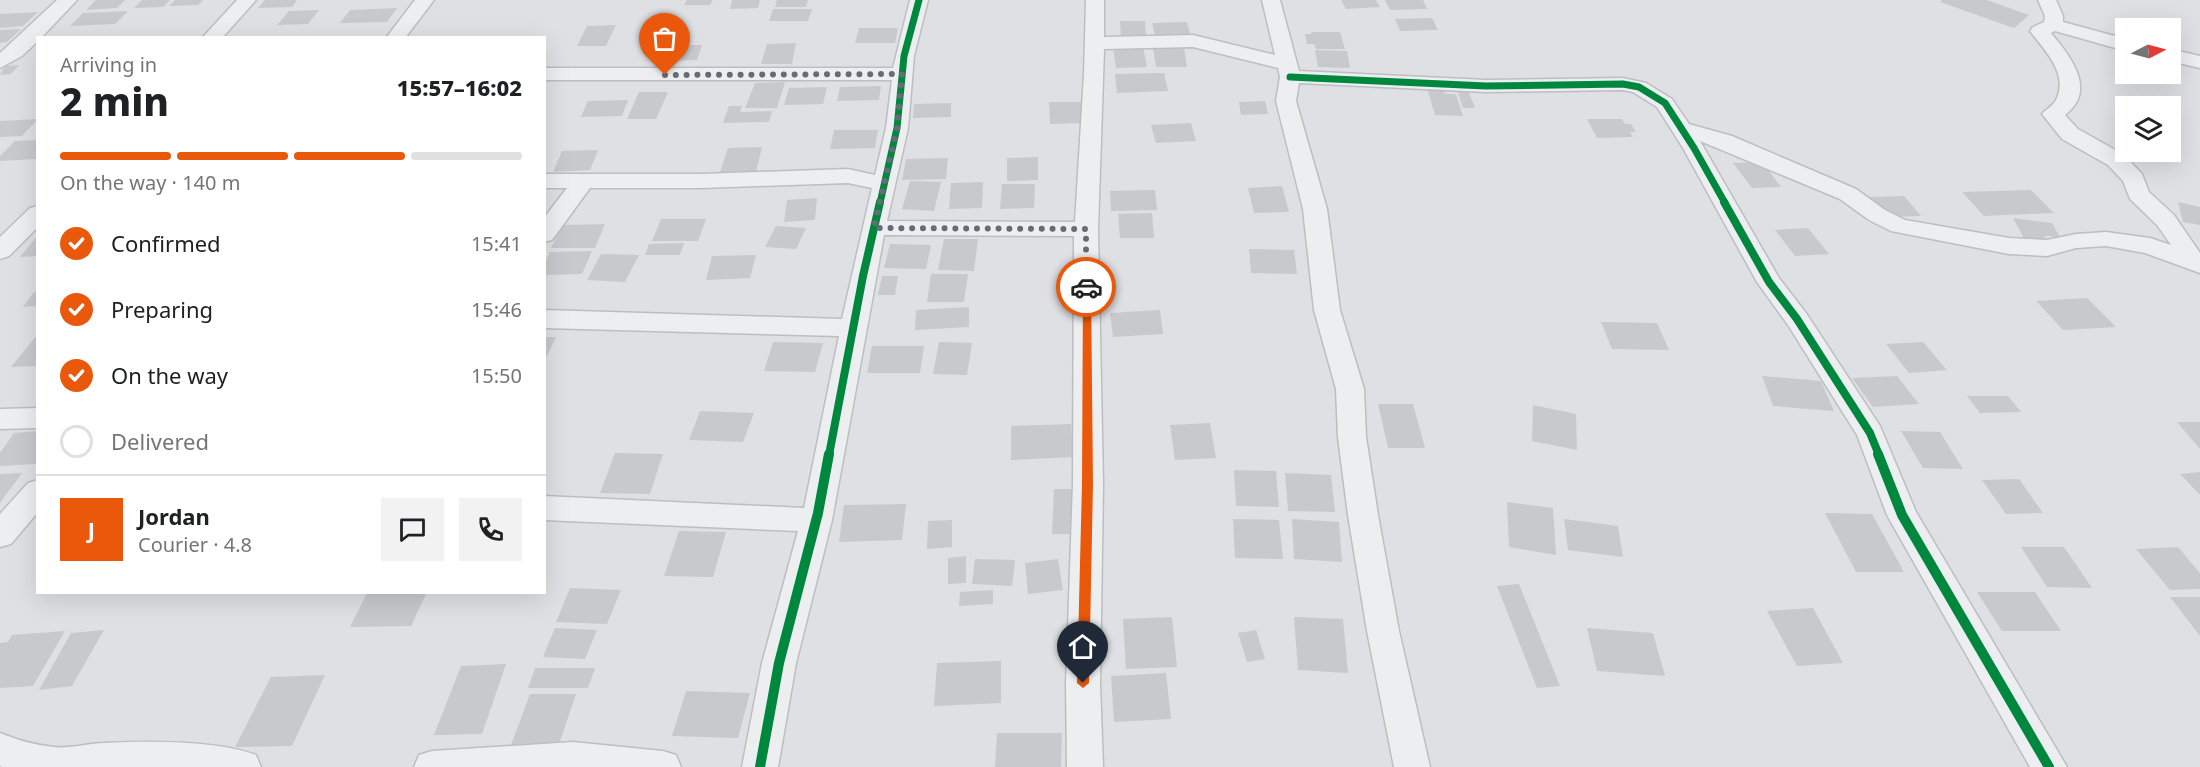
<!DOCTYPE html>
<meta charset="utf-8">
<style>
:root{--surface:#fff;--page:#f2f2f2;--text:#202124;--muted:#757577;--line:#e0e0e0;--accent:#ea580c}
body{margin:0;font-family:"Noto Sans",sans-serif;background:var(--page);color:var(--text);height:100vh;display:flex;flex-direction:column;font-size:22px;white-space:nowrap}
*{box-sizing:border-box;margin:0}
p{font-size:20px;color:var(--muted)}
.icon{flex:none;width:33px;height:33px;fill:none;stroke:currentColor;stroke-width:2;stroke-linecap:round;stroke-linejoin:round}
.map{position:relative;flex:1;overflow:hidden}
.side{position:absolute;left:36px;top:36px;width:510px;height:558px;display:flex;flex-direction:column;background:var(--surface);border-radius:0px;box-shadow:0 6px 24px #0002}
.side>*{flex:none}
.needle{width:39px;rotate:84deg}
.buttons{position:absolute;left:2115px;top:18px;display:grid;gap:12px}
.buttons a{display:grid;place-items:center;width:66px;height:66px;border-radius:0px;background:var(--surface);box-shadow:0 6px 24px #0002;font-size:30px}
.pin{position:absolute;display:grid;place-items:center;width:51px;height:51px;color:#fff;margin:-62px -26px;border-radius:50% 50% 50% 0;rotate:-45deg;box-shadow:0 0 6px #0007}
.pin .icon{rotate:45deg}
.courier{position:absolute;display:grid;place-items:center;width:60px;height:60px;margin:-30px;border:4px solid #ea580c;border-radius:50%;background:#fff;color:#222;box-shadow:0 2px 8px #0007}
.headline em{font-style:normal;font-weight:800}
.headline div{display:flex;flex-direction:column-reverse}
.headline{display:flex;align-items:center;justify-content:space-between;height:102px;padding:0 24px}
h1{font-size:39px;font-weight:800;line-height:45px}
.bar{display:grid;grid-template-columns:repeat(4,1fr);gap:9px 6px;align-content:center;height:72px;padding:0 24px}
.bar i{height:8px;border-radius:4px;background:var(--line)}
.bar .on{background:var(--accent)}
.bar p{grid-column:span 4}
.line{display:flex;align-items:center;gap:15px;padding:0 24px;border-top:2px solid var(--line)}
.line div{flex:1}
.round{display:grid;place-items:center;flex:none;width:63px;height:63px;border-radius:0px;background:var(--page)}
ol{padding:0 24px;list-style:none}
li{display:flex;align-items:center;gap:18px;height:66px}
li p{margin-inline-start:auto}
li .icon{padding:6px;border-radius:50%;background:var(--accent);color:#fff;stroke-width:4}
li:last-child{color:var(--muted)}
li i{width:33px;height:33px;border:3px solid var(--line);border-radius:50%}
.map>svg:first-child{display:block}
.building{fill:#c8c9cd}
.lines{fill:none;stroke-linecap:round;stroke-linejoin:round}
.street-casing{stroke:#bcbec1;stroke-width:3}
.street{fill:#edeef0;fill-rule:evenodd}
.cycleway-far2-casing{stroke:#ebeef3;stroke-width:10}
.cycleway-far1-casing{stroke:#ebeef3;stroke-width:12}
.cycleway-casing{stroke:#ebeef3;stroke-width:14}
.cycleway-far2{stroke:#00873e;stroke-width:7}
.cycleway-far1{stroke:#00873e;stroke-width:8}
.cycleway{stroke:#00873e;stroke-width:10}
.route{fill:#ea580c}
.done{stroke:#676b75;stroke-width:6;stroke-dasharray:0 10.8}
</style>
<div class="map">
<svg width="2200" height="767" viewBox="0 0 2200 767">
<rect width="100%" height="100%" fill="#dee0e3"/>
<path class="building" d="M96,0H125L117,8L86,10Z
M142,0H170L163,7L134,8Z
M175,0H203L198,5L169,6Z
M265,0H297L292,7L258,8Z
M687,0H713L710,5H684Z
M732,0H760L758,8L730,9Z
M777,0H808L806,7H775Z
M1341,0H1376L1380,7L1346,9Z
M1385,0H1423L1427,9L1390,10Z
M1942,0H1987L2029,15L2014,28L1940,2Z
M397,8L387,22L340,23L350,10Z
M773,9H812L808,21H769Z
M319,10L308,24L277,25L289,11Z
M128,11L115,24L70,26L83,13Z
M38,12L23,26L0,28V14Z
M1432,18L1438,30L1400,31L1395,19Z
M1120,21H1145L1146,38H1121Z
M1187,22L1190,34L1155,35L1152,23Z
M616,25L606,46H577L587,26Z
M859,28H898L895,43H855Z
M21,29L7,42L0,43V30Z
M1311,32H1340L1345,49H1316L1314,44H1307L1305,34H1312Z
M796,43L792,64H761L767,44Z
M673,45H702L697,60L667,61L669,56H664L666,51H671Z
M1143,47L1147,67L1116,68L1113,48Z
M1153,48H1184L1187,67H1156Z
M1315,50L1347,51L1350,68L1318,67Z
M19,65L11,74L0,75L5,66Z
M1164,73L1168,91L1117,93L1115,74Z
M785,82L777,108H745L755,83Z
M881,86L879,100L837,101L840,87Z
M827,87L823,104L784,105L789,88Z
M1427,88L1443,89L1445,94H1456L1463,116L1435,115Z
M1457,89L1468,90L1475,108H1463Z
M639,92H668L656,119H627Z
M628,100L622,116L581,117L588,101Z
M1265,101L1268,114L1241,115L1239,102Z
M1049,102H1082L1083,123L1050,124Z
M951,103V117L913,118L914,104Z
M729,106H742L740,112L772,111L769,122L723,123Z
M38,119L22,136L0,137V121Z
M1587,119H1622L1625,124H1631L1636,132H1630L1633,137L1597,138Z
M1191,123L1196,141L1156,143L1151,125Z
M834,130H878L875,148L830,149Z
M38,140L36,159L0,161V156L15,141Z
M762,147L756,172H720L728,148Z
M598,150L590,170L553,172L562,151Z
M1038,157V180L1007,181V158Z
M948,158L946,179L902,180L906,159Z
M1762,162L1781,187L1752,188L1733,163Z
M910,181L941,182L934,211L902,209Z
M983,182L982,208L949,209L951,183Z
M1002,184H1035L1034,208L1000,209Z
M1282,186L1289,212L1254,213L1248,188Z
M1155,190L1157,210L1111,211L1110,191Z
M2031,190L2054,213L1984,216L1962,192Z
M1904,196L1921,216L1886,217L1869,197Z
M817,198L815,220L784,222L787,200Z
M2178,202L2200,207V225L2183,222Z
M1152,213L1154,238H1120L1118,214Z
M2013,218L2052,223L2060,237L2044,236L2049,245L2026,242Z
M661,219H706L698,241H652Z
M605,224L595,248H551L563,225Z
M776,226L806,228L796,249L765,247Z
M1808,228L1829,254L1795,256L1775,230Z
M38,235V256L20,257Z
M944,239H978L974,271L938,270Z
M684,243L680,255H645L649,244Z
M890,244L931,245L926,269L884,268Z
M1249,249L1294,250L1297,274L1251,273Z
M592,251L582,274L544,275V265L550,252Z
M601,254L639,255L625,282L587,280Z
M756,255L750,278L706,280L712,256Z
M931,274H968L964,302H927Z
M882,276H898L895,295H878Z
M34,292H38V306L23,307Z
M2087,298L2116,327L2063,330L2036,301Z
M969,307V327L915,330L916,310Z
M1160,310L1163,334L1113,337L1110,313Z
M1601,322L1657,323L1669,350L1612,349Z
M38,334V366L11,367Z
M544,337H556L544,362Z
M773,342L823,343L815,372L764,371Z
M939,342L972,343L967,375L933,374Z
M1923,342L1947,370L1909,373L1886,344Z
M872,346H924L920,373H867Z
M1762,376L1821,381L1834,411L1773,406Z
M1897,376L1919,404L1873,407L1852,378Z
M1967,396H2008L2021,412L1980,413Z
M1378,404H1413L1425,448H1388Z
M1533,405L1576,414L1577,450L1532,441Z
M700,411L754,413L743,442L689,440Z
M2177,422H2200V449Z
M1210,423L1216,458L1175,460L1170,425Z
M1071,424L1073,457L1011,460V426Z
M38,431V461L35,464L0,466V453L14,433Z
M1901,431L1940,432L1963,469L1923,468Z
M615,453L663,454L650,494L600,493Z
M1234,470L1276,471L1279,507L1236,506Z
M2200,472V495L2180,474Z
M22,473L0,503V474Z
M1285,473L1331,475L1335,512L1288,511Z
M2019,479L2043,513L2006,514L1982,480Z
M1054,489H1079L1078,534H1052Z
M1507,502L1553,508L1556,555L1509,547Z
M906,504L902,540L839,542L844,505Z
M1825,513L1872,514L1904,572H1856Z
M1233,519L1279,520L1283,559L1235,558Z
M1292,519L1339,522L1342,562L1294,559Z
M1564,519L1618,526L1623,557L1568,550Z
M952,520V547L927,549L928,521Z
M679,531L726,532L713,577L664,576Z
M2021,547H2064L2092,588L2047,587Z
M2178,547L2200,573V589L2170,590L2136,549Z
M966,556V583L948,584V558Z
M975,559L1015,560L1012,586L972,584Z
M1058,559L1063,590L1028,594L1025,563Z
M1519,584L1560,686L1537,688L1497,586Z
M570,588L621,590L607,624L556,622Z
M993,590V604L959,606L960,592Z
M427,592L411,626L350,627L367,593Z
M1977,592H2035L2061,631H2002Z
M2170,597H2200V636Z
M1813,608L1843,663L1797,666L1767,611Z
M1172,617L1177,667L1126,669L1123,619Z
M1294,617L1343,619L1348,673L1298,670Z
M555,628L597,630L585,659L543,657Z
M1587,628L1653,633L1665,676L1597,671Z
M104,630L72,686L39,690L71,633Z
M1256,630L1265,659L1247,662L1238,633Z
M65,631L33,686L0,688V643L8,642L12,635Z
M1001,661V703L934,706L937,663Z
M506,664L482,734L434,735L461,666Z
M535,668H595L588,688H528Z
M1166,673L1171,719L1114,722L1111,676Z
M325,675L292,746L235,747L271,677Z
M686,691L750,693L738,738L672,736Z
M530,694H576L558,747L510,748Z
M997,733H1062L1061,767H995Z"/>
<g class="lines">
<g class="street-casing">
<path id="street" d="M57,0H77L41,38H38V41L22,56L0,68V53Z
M237,0H256L222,38H202Z
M415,0H434L405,38H386Z
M910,0H928L914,56L908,128L887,221L1075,222L1084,74L1086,0H1104V37L1193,35L1275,55L1262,0H1280L1299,71L1486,80L1623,78L1646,83L1672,99L1689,124L1732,136L1856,189L1885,210L1905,220L2009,238L2047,240L2076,234L2106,232L2150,238L2171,245L2157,225L2130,199L2123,181L2108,165L2062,139L2042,114C2046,109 2053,106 2056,100C2069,74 2045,51 2030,31L2033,27L2044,22L2045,16L2038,0H2056L2063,16V22L2126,39V51L2055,31L2051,33C2070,56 2098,90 2065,115L2078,129L2124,155L2142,174L2149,192L2174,215L2200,253V273L2145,253L2106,246L2076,248L2047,256L2009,254L1891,231L1869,220L1840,199L1700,141L1779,278L1806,313L1880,426L1916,512L2067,767H2030L1887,515L1857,435L1788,325L1757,282L1683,148L1657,107L1633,92L1623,90L1486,92L1299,83L1296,101L1327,209L1340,310L1364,389L1366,437L1378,515L1399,631L1430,767H1394L1367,631L1348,515L1338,437L1336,389L1314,310L1303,209L1276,101L1280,77L1278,68L1193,47L1104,49L1098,229L1103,484L1100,683L1103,767H1067L1066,683L1073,484L1074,236L884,235L832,520L796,663L778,767H742L762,663L798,531L544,520V496L804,508L839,336L544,328V310L842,319L872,188L848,183L701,188H590L552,240L544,242V218L567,188H544V174H701L848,169L875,175L886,128L892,80H544V68H893Z
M2170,49L2200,56V68L2170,61Z
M38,206V227L9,256L0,259V237L30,208Z
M38,408V428L0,429V409Z
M38,480V512L11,544L0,547V514L28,483Z
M0,733C17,740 35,745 53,747C70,749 88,743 104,743C148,741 215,740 256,755L261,767H2L0,766Z
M573,742L663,751L676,755L681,767H414L419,755L432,751Z"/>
</g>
<use href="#street" class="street"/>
<g class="cycleway-far2-casing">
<path id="cycleway-far2" d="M1290,77L1486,86L1623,84L1639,87L1665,103L1694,148L1725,203
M880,203L897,128L904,56L919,0"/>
</g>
<g class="cycleway-far1-casing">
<path id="cycleway-far1" d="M1724,202L1769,282L1797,319L1870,433L1879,455
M829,455L863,276L880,202"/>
</g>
<g class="cycleway-casing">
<path id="cycleway" d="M1878,454L1902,515L2049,767
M760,767L779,663L818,513L829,454"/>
</g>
<use href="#cycleway-far2" class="cycleway-far2"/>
<use href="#cycleway-far1" class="cycleway-far1"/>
<use href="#cycleway" class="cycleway"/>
</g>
<path class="route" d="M1083,285L1091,287L1093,484L1089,683L1083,688L1077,683L1082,484Z"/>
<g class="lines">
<path class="done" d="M665,75L902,74L897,128L874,228L1086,229V287"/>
</g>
</svg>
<div class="buttons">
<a><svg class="needle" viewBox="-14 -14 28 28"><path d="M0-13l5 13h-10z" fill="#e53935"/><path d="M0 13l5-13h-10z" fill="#757577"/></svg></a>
<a><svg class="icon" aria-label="layers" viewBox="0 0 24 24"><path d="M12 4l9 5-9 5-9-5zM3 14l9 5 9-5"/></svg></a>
</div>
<div class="pin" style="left:665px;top:75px;background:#ea580c"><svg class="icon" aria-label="bag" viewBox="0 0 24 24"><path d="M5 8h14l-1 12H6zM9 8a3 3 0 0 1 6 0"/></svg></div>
<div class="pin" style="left:1083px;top:683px;background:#1f2937"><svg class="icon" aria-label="home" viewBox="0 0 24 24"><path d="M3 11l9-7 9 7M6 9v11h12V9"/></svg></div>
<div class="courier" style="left:1086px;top:287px"><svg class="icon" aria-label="car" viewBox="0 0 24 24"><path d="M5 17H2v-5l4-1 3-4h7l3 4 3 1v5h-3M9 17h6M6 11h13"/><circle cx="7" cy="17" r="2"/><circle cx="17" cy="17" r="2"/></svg></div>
<section class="side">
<div class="headline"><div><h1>2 min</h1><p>Arriving in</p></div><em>15:57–16:02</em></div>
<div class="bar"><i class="on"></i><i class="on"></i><i class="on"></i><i></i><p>On the way · 140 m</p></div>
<ol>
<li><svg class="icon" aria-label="check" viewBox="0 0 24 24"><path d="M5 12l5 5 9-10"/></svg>Confirmed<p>15:41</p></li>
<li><svg class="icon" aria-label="check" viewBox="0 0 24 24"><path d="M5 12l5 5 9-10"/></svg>Preparing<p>15:46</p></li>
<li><svg class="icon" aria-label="check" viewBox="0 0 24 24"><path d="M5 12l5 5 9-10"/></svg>On the way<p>15:50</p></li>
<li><i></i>Delivered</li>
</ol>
<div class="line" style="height:108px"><b class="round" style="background:var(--accent);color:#fff">J</b><div><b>Jordan</b><p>Courier · 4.8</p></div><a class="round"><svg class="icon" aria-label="chat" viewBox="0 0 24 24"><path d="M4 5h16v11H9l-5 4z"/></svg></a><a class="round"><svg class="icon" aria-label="phone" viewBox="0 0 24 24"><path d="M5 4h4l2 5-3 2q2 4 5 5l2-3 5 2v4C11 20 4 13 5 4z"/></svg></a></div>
</section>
</div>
